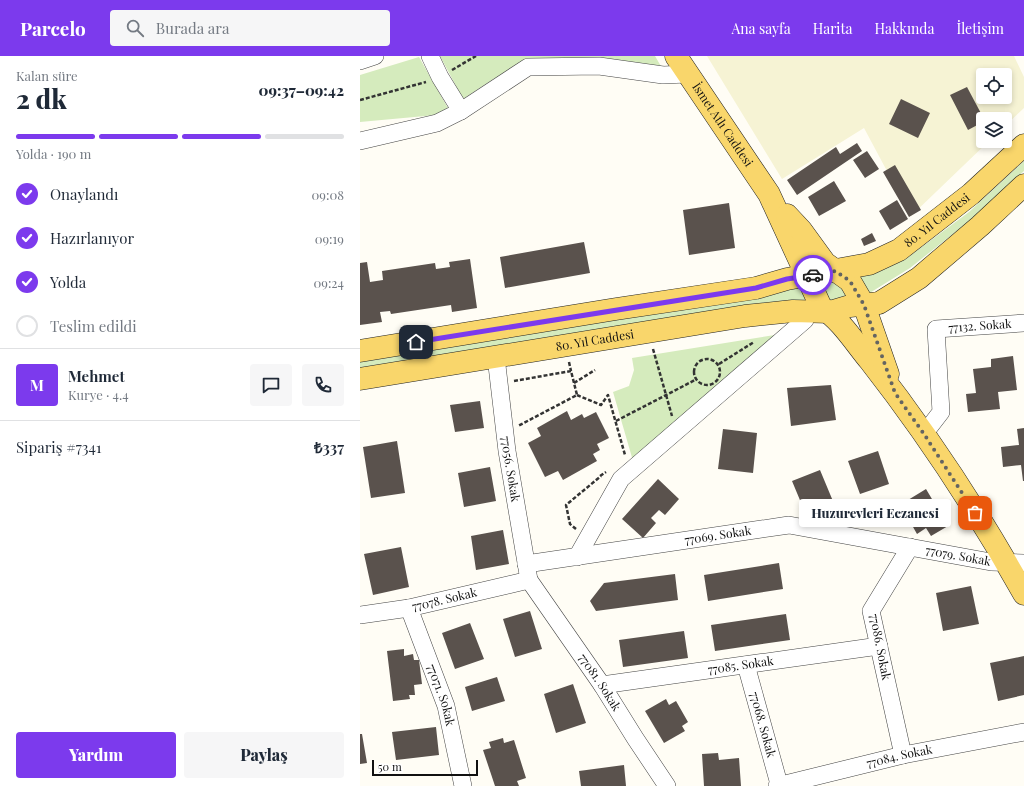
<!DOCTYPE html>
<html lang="tr">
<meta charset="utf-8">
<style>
:root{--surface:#fff;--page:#f6f6f7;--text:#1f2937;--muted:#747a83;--line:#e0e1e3;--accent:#7c3aed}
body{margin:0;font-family:"Playfair Display",serif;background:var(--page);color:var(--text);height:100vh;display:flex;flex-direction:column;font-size:15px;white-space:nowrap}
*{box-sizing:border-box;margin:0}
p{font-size:13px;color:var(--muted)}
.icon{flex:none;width:22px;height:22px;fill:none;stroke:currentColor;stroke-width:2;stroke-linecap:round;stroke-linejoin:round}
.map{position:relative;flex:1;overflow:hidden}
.panel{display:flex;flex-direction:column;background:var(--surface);width:360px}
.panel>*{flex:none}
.tools{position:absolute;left:616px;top:12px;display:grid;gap:8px}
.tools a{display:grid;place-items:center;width:36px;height:36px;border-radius:4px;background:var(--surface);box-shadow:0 2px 6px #0003;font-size:20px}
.scale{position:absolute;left:12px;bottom:10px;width:106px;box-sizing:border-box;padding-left:4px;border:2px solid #111;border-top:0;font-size:11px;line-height:14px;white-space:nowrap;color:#111;-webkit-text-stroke:3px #fff;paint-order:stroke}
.pin{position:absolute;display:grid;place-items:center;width:34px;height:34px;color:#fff;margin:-17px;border-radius:8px;box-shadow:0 2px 6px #0006}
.courier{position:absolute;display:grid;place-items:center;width:40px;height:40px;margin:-20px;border:3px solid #7c3aed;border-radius:50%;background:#fff;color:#222;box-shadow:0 1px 5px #0007}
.bubble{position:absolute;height:28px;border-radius:4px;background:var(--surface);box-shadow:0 2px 6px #0003;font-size:13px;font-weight:800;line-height:28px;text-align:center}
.overview em{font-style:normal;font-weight:800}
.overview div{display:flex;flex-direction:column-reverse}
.overview{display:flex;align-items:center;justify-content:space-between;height:68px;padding:0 16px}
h1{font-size:26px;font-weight:800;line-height:30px}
.bar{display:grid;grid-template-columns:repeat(4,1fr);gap:6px 4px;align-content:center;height:48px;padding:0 16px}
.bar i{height:5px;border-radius:3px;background:var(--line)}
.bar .active{background:var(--accent)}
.bar p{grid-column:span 4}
.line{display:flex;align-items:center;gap:10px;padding:0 16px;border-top:1px solid var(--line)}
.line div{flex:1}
.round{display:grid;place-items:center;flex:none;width:42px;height:42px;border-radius:4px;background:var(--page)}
ol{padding:0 16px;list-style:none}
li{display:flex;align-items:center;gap:12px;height:44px}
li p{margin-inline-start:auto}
li .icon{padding:4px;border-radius:50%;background:var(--accent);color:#fff;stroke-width:4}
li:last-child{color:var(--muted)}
li i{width:22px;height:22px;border:2px solid var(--line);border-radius:50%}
.cta{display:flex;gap:8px;margin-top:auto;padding:8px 16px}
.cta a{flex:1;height:46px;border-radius:4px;background:var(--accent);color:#fff;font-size:16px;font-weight:800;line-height:46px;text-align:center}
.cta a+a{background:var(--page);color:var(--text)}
header{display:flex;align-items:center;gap:24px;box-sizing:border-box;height:56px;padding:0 20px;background:var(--accent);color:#fff}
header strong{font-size:19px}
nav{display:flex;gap:22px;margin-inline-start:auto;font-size:14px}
.search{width:280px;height:36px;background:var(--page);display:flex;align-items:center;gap:10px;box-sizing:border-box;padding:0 14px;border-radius:4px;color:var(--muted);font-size:15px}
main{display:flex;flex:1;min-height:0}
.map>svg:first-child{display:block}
.farmland{fill:#f6f3d4;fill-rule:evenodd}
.green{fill:#d5ebbd}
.building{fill:#5a524d}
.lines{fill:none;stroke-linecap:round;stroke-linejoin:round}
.minor-casing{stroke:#444;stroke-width:18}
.major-casing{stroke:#222;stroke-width:23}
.path{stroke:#333;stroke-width:2.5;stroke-dasharray:4 2;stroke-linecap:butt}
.minor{stroke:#fff;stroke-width:17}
.major{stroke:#f9d66b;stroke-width:22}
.done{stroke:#646461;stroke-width:4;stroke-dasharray:0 7.2}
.route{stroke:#7c3aed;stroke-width:5}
.labels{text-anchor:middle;stroke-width:4;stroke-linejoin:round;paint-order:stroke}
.street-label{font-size:12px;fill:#111;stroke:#fff}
</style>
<header>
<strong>Parcelo</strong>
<div class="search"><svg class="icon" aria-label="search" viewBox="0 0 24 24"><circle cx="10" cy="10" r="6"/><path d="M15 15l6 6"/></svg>Burada ara</div>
<nav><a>Ana sayfa</a><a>Harita</a><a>Hakkında</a><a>İletişim</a></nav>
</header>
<main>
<section class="panel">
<div class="overview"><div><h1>2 dk</h1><p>Kalan süre</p></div><em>09:37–09:42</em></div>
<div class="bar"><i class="active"></i><i class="active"></i><i class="active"></i><i></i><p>Yolda · 190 m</p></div>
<ol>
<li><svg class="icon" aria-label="check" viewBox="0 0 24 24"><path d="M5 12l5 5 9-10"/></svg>Onaylandı<p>09:08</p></li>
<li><svg class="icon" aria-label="check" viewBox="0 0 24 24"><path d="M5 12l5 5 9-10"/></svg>Hazırlanıyor<p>09:19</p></li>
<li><svg class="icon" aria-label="check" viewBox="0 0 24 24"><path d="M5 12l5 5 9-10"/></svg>Yolda<p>09:24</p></li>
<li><i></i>Teslim edildi</li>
</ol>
<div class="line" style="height:72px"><b class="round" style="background:var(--accent);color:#fff">M</b><div><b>Mehmet</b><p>Kurye · 4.4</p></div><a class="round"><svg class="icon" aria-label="chat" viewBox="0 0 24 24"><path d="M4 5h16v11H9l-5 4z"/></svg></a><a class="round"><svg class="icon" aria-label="phone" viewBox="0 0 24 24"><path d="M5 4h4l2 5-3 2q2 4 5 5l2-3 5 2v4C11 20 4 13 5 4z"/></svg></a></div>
<div class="line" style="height:52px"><div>Sipariş #7341</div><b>₺337</b></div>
<div class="cta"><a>Yardım</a><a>Paylaş</a></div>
</section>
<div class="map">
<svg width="664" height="730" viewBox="0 0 664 730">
<rect width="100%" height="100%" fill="#fffdf5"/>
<path class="farmland" d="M347,0H654L664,21V52L645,70V63H623V85H629L551,160L504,72L422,123ZM623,19H645V41H623Z"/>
<path class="green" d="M80,0H295L302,12L239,3L135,22L103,43Z
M59,1L89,54L76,59L0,66V19Z
M664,105V115L613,162L550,212L508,238L499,220L547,202L609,156Z
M472,226H479L486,238L485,241L469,246L464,237L466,230Z
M439,227L448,247L0,314V306Z
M421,278L273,405L253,336L269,330L274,314L272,302Z"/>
<path class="building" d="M607,31L624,63L623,66L608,74L590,39Z
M541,43L570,57L558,82L529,68Z
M497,87L502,95L437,139L427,124L476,91L480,98Z
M507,95L519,113L505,122L493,104Z
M535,109L561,154L549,161L523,116Z
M474,125L486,145L459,160L448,141Z
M537,144L548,163L530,174L519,155Z
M369,147L375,192L329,199L323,154Z
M512,177L516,185L504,190L501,183Z
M224,186L230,217L145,232L140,201Z
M110,203L117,252L92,256L91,249L31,258L30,255L20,256L22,266L0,269V207L7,206L10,226L23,224L22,215L75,207L76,213L90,211L89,206Z
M653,300L657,334L638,336L640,353L608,356L606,338L616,337L613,313L631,311V303Z
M471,329L476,364L431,370L427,332Z
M120,345L124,372L95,376L90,349Z
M207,355L211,364L222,358L224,362L236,356L249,382L237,388L240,394L233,398L237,405L203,424L198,415L185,421L168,387L181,380L177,372Z
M664,372V425H663L661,409L643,411L641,391L659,389L657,373Z
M363,373L397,377L393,417L358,413Z
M37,385L45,437L11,442L3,391Z
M518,395L529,428L500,438L488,405Z
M130,411L136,445L104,451L98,417Z
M460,414L475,450L447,461L432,425Z
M298,423L319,443L305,459L299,454L291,462L296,467L283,482L262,463Z
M566,433L588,470L571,480L566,472L557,478L544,455L552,450L548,444Z
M143,474L149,508L116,514L111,480Z
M41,491L49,531L13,539L4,498Z
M419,507L423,533L348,545L344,519Z
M315,518L318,544L236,555L230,545L244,527Z
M611,530L619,568L583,575L576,537Z
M170,555L182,593L155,601L143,563Z
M426,558L430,584L355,595L351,569Z
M110,567L124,603L95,613L82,577Z
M324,575L328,602L263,611L259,584Z
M44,593V600L53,598L54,604H59L62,628L54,629L55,639H49L50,643L33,645L27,595Z
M664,600V639L638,645L630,607Z
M137,621L145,645L112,655L105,631Z
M213,628L226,667L196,677L184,638Z
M306,643L309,649L316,645L328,666L322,670L325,675L304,687L285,655Z
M76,671L79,699L36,704L32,676Z
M0,678H2L7,707L0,708Z
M143,682L144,687L154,684L166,722L157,725L159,730H135L123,694L131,692L129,686Z
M358,697L359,704L379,702L381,730H344L342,698Z
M264,709L266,730H221L219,715Z"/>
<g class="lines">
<g class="minor-casing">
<g id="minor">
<path d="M70,0L80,21L101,55"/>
<path d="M0,5L15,0"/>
<path d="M0,85L77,67L101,55L168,11L239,10L303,19L328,18"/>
<path id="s1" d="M136,301L147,395L169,524L242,629L275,682L307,730"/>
<path id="s2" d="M564,378L581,356L576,273L664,267"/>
<path d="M217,501L261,423L445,264V255"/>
<path id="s3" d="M166,508L429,469L631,506L664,507"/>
<path id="s4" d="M49,552L86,650L103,730"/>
<path id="s5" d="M0,559L49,552L169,524"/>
<path id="s6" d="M386,609L419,728"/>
<path id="s7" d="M242,629L519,590"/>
<path d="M543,699L511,555L550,491"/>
<path id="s8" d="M417,730L543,699L664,676"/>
</g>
</g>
<g class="major-casing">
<g id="major">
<path id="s9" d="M316,0L409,138L461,251C481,264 495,287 510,305C567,378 619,457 664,538"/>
<path d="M427,159L441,174L465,207L490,225L504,249L528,318"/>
<path id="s10" d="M0,295L256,253L396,232L427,223L509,208L539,194L611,138L664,89"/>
<path id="s11" d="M0,323L385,260L433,255L470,256L490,250L519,247L559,222L620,170L664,129"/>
</g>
</g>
<path class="path" d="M92,14L116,0
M0,44L66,26
M293,293L312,360
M334 316a13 13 0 1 1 26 0a13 13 0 1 1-26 0Z
M209,306L211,315
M359,308L394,286
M154,325L211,315L217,339L158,370
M214,327L235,314
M217,339L241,349L248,339L265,399
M256,365L335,324
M240,420L246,416
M216,473L210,468L206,449L241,420"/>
<use href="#minor" class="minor"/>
<use href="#major" class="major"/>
</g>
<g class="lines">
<path class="done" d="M453,219L475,215L490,225L504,249L535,337L564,378L615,457"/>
<path class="route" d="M56,286L396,232L427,223L453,219"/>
</g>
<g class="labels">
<g class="street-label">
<text dy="4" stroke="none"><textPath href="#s9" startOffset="83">İsmet Atlı Caddesi</textPath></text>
<text dy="4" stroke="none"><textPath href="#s10" startOffset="598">80. Yıl Caddesi</textPath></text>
<text dy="4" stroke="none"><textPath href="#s2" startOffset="155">77132. Sokak</textPath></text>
<text dy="4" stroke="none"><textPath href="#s11" startOffset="238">80. Yıl Caddesi</textPath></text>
<text dy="4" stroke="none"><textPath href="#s1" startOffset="113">77056. Sokak</textPath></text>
<text dy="4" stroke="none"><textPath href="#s3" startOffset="194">77069. Sokak</textPath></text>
<text dy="4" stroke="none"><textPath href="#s3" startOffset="438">77079. Sokak</textPath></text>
<text dy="4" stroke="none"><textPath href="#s5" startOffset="86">77078. Sokak</textPath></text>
<text transform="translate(520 591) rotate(79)" y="4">77086. Sokak</text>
<text dy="4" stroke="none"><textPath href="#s7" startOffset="140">77085. Sokak</textPath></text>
<text dy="4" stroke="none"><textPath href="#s1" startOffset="350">77081. Sokak</textPath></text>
<text dy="4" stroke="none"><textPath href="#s4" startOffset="93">77071. Sokak</textPath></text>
<text dy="4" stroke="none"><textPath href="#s6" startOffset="62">77068. Sokak</textPath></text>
<text dy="4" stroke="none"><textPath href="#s8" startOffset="126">77084. Sokak</textPath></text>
</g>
</g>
</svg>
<div class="tools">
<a><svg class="icon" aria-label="locate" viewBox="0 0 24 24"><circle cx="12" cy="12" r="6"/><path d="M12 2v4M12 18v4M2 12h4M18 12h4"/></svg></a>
<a><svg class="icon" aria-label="layers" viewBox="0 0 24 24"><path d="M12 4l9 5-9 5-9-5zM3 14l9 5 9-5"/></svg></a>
</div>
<div class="scale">50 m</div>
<div class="pin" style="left:615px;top:457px;background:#ea580c"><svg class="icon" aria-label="bag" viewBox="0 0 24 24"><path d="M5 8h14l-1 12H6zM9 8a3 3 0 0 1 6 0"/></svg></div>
<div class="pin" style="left:56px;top:286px;background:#1f2937"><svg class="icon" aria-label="home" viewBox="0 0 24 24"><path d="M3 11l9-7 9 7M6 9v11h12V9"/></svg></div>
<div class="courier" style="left:453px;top:219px"><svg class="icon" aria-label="car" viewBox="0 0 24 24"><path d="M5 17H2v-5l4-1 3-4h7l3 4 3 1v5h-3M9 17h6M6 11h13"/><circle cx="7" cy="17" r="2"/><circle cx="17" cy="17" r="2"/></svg></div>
<div class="bubble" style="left:439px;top:443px;width:152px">Huzurevleri Eczanesi</div>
</div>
</main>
